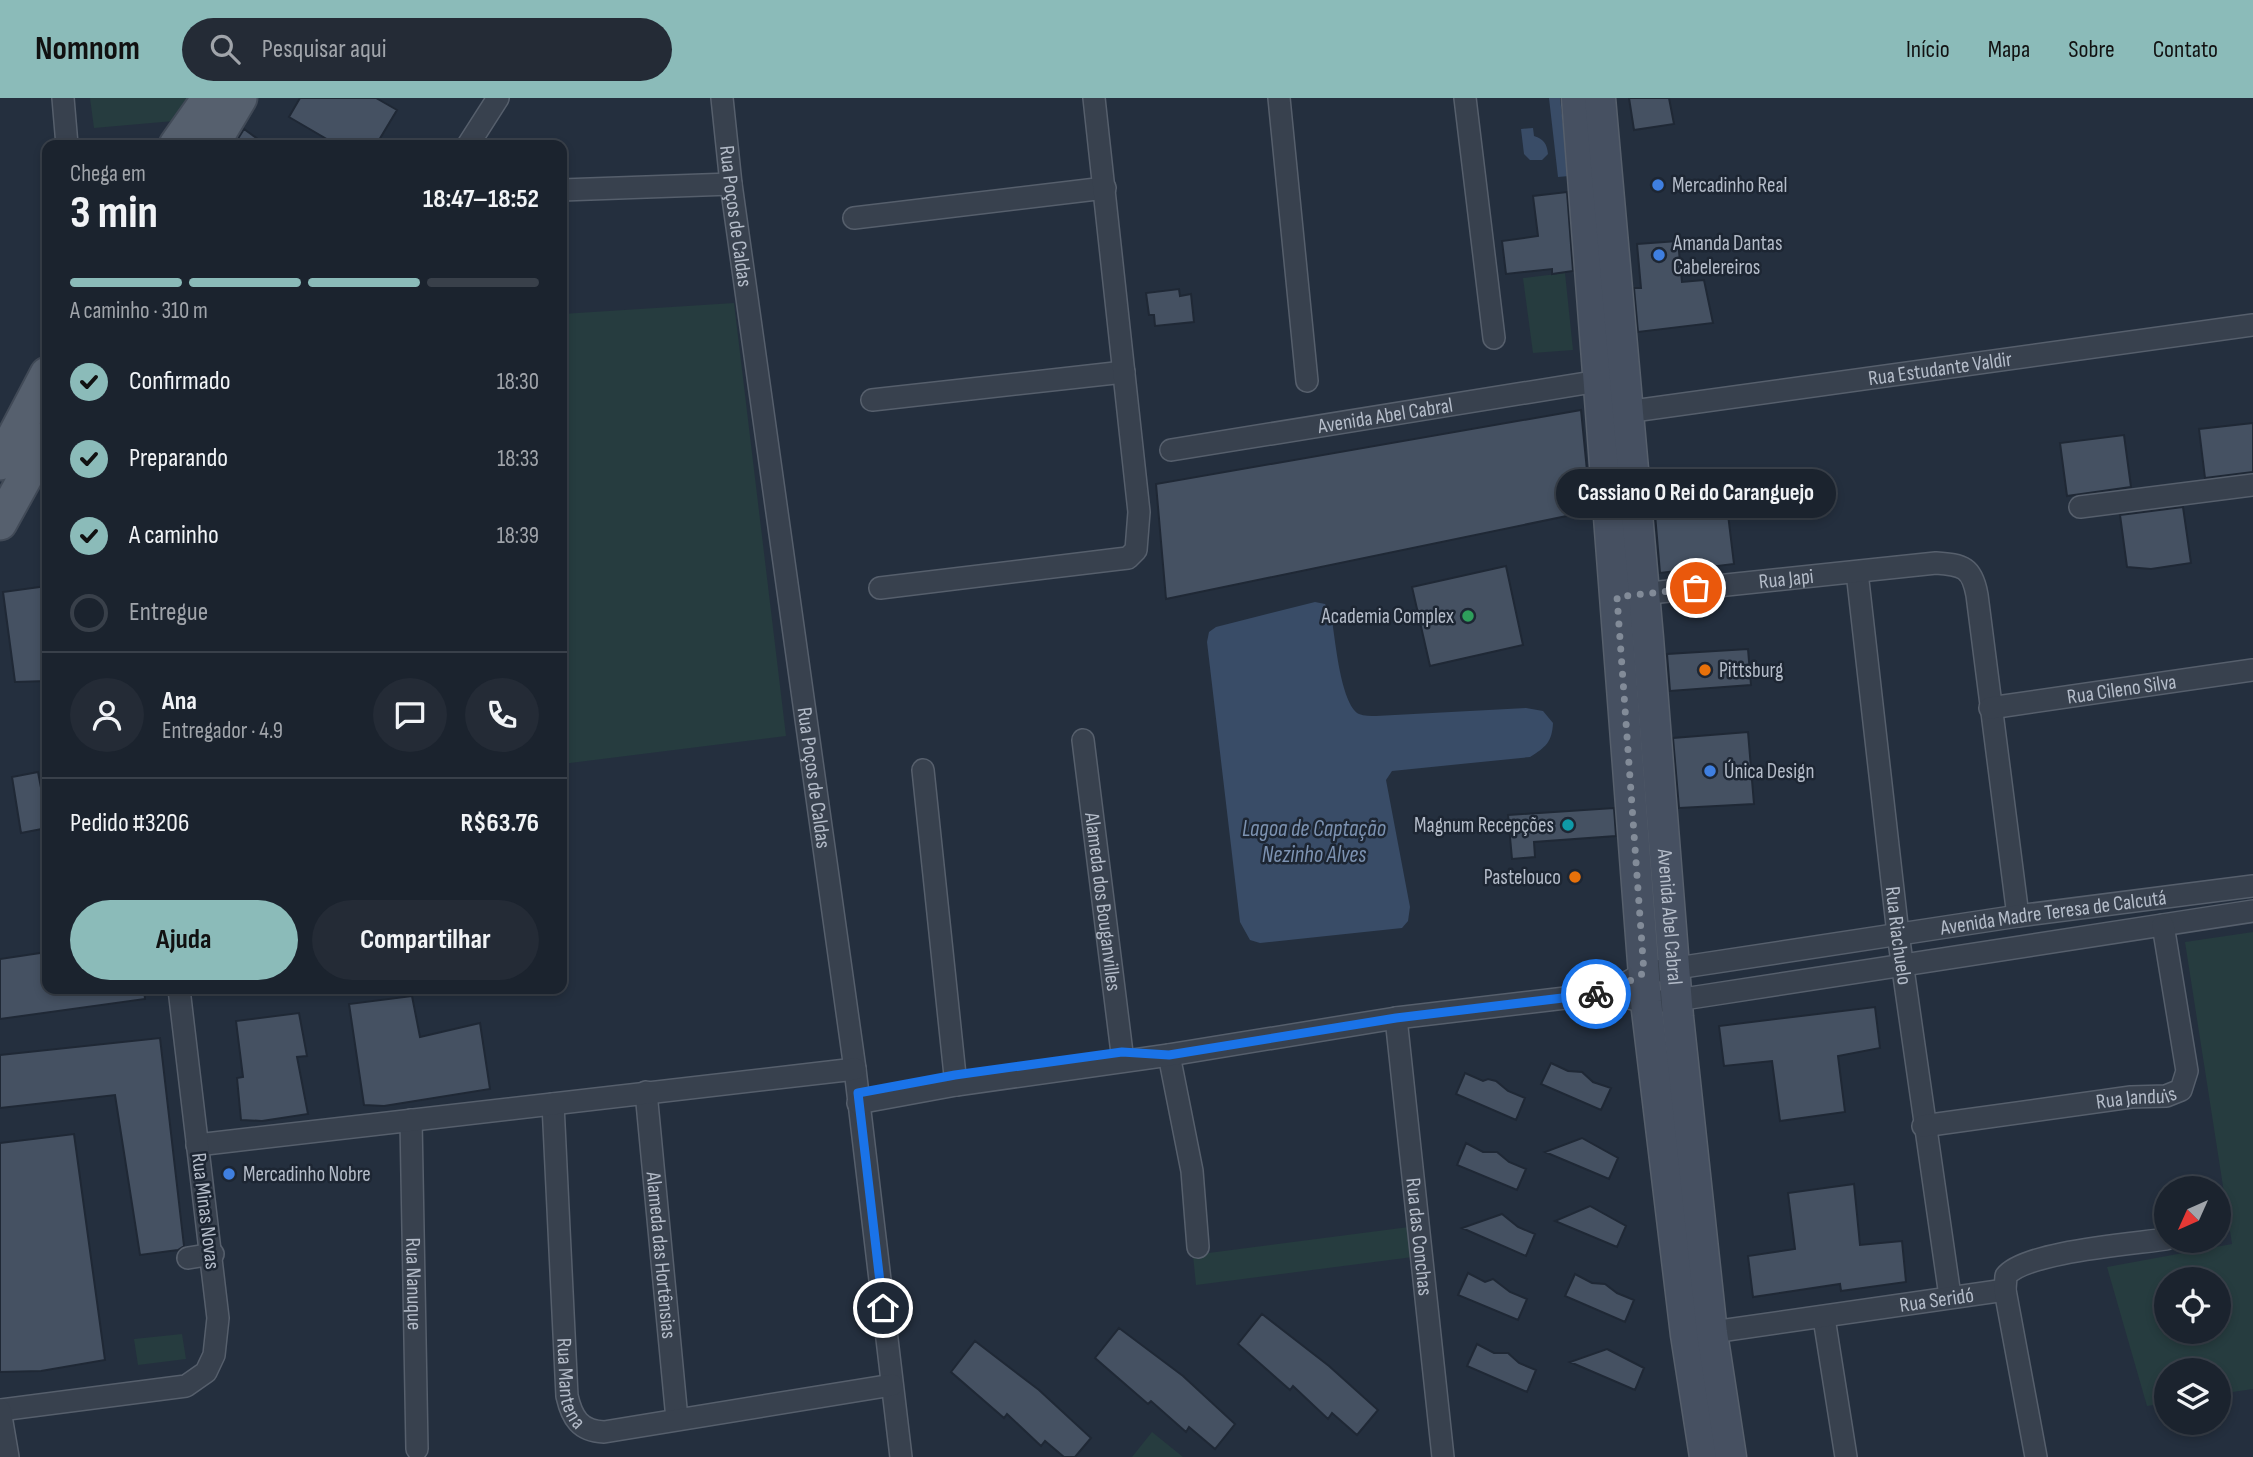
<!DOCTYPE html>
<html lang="pt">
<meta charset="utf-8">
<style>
:root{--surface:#1b232e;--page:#242b36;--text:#f1f3f6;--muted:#a0a4aa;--line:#39404a;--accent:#8bbbb9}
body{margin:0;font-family:"Sofia Sans Condensed",sans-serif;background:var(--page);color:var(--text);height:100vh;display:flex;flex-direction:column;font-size:26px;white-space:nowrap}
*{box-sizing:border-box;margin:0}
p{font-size:23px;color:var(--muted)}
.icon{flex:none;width:38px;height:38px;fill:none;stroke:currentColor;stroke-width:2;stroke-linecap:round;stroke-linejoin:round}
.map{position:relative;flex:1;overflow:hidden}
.side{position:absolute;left:42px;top:42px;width:525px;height:854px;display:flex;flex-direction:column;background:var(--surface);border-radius:14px;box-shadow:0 4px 10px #0003,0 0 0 2px var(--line)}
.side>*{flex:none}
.needle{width:46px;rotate:225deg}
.buttons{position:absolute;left:2154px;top:1078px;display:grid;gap:14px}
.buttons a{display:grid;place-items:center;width:77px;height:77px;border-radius:50%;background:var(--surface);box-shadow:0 4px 10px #0003,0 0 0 2px var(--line);font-size:35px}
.pin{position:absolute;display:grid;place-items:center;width:60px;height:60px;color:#fff;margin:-30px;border:4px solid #fff;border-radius:50%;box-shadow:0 2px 7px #0007}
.courier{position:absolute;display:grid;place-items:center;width:70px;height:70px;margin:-35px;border:5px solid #1a73e8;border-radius:50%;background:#fff;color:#222;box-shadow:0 2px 9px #0007}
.bubble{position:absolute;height:49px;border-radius:24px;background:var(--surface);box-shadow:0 4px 10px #0003,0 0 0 2px var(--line);font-size:23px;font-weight:700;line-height:49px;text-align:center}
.head em{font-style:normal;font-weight:700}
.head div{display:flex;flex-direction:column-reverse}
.head{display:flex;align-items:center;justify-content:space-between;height:119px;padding:0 28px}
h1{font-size:46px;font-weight:700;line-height:52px}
.bar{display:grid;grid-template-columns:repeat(4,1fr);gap:10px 7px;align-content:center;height:84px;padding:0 28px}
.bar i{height:9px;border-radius:5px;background:var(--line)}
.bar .selected{background:var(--accent)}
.bar p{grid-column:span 4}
.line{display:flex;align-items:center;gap:18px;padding:0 28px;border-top:2px solid var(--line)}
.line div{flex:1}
.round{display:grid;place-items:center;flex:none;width:74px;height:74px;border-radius:37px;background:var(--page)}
ol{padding:0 28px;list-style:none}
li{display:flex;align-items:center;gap:21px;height:77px}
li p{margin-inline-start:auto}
li .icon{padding:7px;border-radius:50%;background:var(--accent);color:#111;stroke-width:4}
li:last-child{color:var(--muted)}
li i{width:38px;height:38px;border:4px solid var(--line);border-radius:50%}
.primary-button{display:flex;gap:14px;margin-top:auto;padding:14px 28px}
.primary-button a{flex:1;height:80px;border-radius:42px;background:var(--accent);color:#111;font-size:28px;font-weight:700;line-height:80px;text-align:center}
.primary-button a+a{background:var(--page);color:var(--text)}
header{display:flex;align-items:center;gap:42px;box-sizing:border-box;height:98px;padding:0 35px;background:var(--accent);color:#111}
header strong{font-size:33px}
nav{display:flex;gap:38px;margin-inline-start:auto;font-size:24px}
.search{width:490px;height:63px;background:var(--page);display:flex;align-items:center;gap:18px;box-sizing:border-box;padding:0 24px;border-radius:38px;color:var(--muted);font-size:26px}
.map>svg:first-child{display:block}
.green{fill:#263c3f;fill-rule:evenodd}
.water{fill:#394c67}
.building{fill:#455162;stroke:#1f2835;stroke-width:2}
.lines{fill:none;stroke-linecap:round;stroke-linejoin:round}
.minor-casing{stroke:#565f6c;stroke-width:24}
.secondary-casing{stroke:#565f6c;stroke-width:33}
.primary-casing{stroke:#414a57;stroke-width:37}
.minor{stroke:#38414e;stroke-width:21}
.secondary{stroke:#465061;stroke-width:30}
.primary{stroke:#56606e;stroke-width:33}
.done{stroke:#828b98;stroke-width:7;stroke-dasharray:0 12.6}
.route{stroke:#1a73e8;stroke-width:9}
.shop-dot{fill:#3f7fe0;stroke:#1d2633;stroke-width:2.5}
.leisure-dot{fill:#2e9e5b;stroke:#1d2633;stroke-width:2.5}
.food-dot{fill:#e8710a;stroke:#1d2633;stroke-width:2.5}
.culture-dot{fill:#0f9aa8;stroke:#1d2633;stroke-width:2.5}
.labels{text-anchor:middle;stroke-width:5;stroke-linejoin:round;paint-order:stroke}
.poi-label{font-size:21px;fill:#b4bcc9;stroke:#1d2633;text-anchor:start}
.street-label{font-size:21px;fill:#b4bcc9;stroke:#1d2633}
.water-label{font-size:23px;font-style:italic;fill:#7c92b1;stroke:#1d2633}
</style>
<header>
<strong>Nomnom</strong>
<div class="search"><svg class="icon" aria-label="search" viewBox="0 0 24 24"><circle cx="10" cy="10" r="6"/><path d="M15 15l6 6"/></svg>Pesquisar aqui</div>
<nav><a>Início</a><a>Mapa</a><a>Sobre</a><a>Contato</a></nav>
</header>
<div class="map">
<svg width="2253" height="1359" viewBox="0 0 2253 1359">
<rect width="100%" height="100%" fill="#242f3e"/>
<path class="green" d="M90,0H188L174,23L94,30Z
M1565,175L1573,252L1533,255L1523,180Z
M734,205L786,638L562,666V216Z
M2253,834V1291L2219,1296V1272H2166V1305L2147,1308L2107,1169L2232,1146L2185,844ZM2219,1181V1234H2166V1181Z
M1409,1129L1413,1159L1196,1187L1193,1157Z
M182,1236L186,1261L138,1267L134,1241Z
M1152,1334L1183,1359H1132Z"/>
<path class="water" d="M1549,0H1560L1569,78L1558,79Z
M1533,30L1534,38C1544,41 1547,46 1548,56L1542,62H1530L1524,56L1521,31Z
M1315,504L1325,506L1331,516C1335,537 1340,606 1359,616C1364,618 1371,618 1376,618L1526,610L1543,613L1553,625C1552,644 1546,649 1530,659L1392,673L1386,682L1410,809L1408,823L1402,830L1260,845L1250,842L1240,824L1207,544L1209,534L1216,529Z"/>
<path class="building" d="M300,0H376L397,12L376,47H337L289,19Z
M1629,0H1669L1674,26L1634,32Z
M244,31L266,47H234Z
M1567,94L1573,173L1552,176V171L1506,176L1502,143L1538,138L1533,98Z
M1678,143L1682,184L1704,182L1713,225L1638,234L1634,190H1641L1637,146Z
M1179,191L1180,198L1191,196L1194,224L1155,228L1154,217H1149L1146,195Z
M1581,312L1591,413L1166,501L1156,386Z
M2253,325V374L2205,380L2199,331Z
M2124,337L2131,389L2067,398L2060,345Z
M1727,408L1734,466L1660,475L1655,416Z
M2183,409L2191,465L2151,471L2127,469L2120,417Z
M1506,468L1523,547L1430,568L1412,489Z
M47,488V583L15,584L3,494Z
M1748,551L1751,587L1670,593L1667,556Z
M1748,634L1754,706L1679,710L1673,640Z
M38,674L43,700L47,699V730L21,735L12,679Z
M1614,710L1616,738L1534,744L1535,759L1512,761L1508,717Z
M47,854V891H144L145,901L0,921V861Z
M412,898L420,939L480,925L490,991L384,1008L364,1007L349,906Z
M1875,909L1880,950L1838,958L1845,1014L1780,1023L1772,963L1724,968L1719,928Z
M299,915L307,958L297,959L308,1016L262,1023L241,1022L237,980L243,979L236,923Z
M160,940L184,1148L178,1152L140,1157L115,997L0,1010V957Z
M1551,965L1568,973L1582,974L1593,984L1611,990L1601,1012L1541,986Z
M1465,975L1483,983L1488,981L1496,983L1508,993L1525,1000L1516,1022L1456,996Z
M74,1036L105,1262L41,1273L0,1274V1045Z
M1582,1040L1618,1060L1609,1081L1545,1054Z
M1466,1045L1483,1054H1497L1509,1064L1526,1071L1517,1092L1457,1067Z
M1854,1086L1860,1147L1902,1143L1906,1184L1841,1193L1840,1186L1753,1199L1748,1158L1795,1151L1788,1095Z
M1590,1108L1626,1128L1617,1149L1555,1123Z
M1502,1116L1518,1129L1535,1136L1526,1158L1462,1130Z
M1468,1175L1485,1184L1493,1181L1510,1194L1527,1201L1518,1222L1458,1197Z
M1575,1176L1592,1185L1605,1186L1617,1195L1634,1202L1625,1224L1565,1198Z
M1262,1216L1329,1268L1378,1312L1357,1337L1332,1315L1328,1321L1293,1288L1290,1292L1238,1246Z
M1119,1230L1183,1278L1235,1326L1215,1351L1189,1329L1186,1334L1151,1303L1148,1306L1095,1260Z
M975,1243L1039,1292L1091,1340L1075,1359H1064L1045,1343L1041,1348L1007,1316L1004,1320L951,1274Z
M1477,1246L1494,1255H1508L1519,1265L1536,1272L1527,1294L1467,1268Z
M1607,1251L1644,1270L1635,1292L1570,1264Z"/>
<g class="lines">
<g class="minor-casing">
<g id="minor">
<path d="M63,0L67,47"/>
<path id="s1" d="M722,0L731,86L855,971L901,1359"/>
<path d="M1279,0L1307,283"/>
<path d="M1465,0L1494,240"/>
<path d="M468,47L498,0"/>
<path d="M562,92L731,86"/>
<path d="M854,120L1105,90"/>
<path d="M872,302L1124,274"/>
<path id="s2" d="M1626,314L2253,227"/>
<path id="s3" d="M1171,352L1611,281"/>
<path d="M2080,409L2253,387"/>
<path id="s4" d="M1857,474L1898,836L1950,1198"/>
<path d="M880,490L1119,461L1128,460L1136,452L1139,414L1094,0"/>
<path id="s5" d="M1631,497L1936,465C1963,467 1972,469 1977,497L2018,818"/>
<path id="s6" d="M1990,610L2253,572"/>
<path id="s7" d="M1083,642L1123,963"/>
<path d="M923,672L956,987"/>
<path id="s8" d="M1608,895L1644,875L2018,818L2253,788"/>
<path id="s9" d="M1396,920L1443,1359"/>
<path d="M1169,957L1192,1073L1198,1149"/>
<path id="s10" d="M646,994L677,1321"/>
<path d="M858,1005L956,987L1169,957L1396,920L1608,895L1646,904L1677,902L2253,813"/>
<path id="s11" d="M553,1006L567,1298C572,1320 580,1333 604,1334L892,1287"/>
<path id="s12" d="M411,1022L417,1351"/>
<path id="s13" d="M1923,1028L2131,999L2166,998L2181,992L2187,973L2163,827"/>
<path d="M197,1047L855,971"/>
<path d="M188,1160L213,1156"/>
<path d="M1824,1220L1846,1359"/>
<path id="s14" d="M1699,1236L2005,1192"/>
<path d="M0,1312L186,1288L206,1274L214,1257L218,1220L179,891"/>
<path d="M0,1312L8,1359"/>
<path d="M2036,1359L2005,1192L2006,1178C2024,1154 2133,1146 2166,1141"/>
</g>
</g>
<g class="secondary-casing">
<g id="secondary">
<path d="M1577,0L1646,904L1686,1237L1705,1359"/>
<path id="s15" d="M1600,0L1648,540L1678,919L1712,1235L1731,1359"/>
</g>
</g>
<g class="primary-casing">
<path id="primary" d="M176,47L209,0
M212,47L240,0
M0,365L47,276
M0,425L47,340"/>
</g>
<use href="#minor" class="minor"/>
<use href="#secondary" class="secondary"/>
<use href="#primary" class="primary"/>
</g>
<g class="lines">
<path class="done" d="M1596,896L1608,895L1644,875L1617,499L1696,490"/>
<path class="route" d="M883,1210L858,995L955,977L1122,954L1169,957L1396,920L1596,896"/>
</g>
<g class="shop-dot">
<circle cx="1658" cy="87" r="7"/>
<circle cx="1659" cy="157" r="7"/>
<circle cx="1710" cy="673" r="7"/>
<circle cx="229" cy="1076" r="7"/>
</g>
<circle class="leisure-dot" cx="1468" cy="518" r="7"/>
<g class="food-dot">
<circle cx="1705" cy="572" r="7"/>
<circle cx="1575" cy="779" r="7"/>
</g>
<circle class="culture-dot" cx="1568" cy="727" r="7"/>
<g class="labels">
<g class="poi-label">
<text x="1672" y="94">Mercadinho Real</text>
<text x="1673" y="152">Amanda Dantas<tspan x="1673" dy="24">Cabelereiros</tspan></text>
<text x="1454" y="525" text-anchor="end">Academia Complex</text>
<text x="1719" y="579">Pittsburg</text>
<text x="1724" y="680">Única Design</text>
<text x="1554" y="734" text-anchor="end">Magnum Recepções</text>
<text x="1561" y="786" text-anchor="end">Pastelouco</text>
<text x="243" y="1083">Mercadinho Nobre</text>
</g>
<g class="street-label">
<text dy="7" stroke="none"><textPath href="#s1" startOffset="119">Rua Poços de Caldas</textPath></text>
<text dy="7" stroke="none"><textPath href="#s2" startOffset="317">Rua Estudante Valdir</textPath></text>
<text dy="7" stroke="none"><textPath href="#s3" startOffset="217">Avenida Abel Cabral</textPath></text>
<text dy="7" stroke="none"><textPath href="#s5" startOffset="156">Rua Japi</textPath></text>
<text dy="7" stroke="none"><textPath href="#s6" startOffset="133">Rua Cileno Silva</textPath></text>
<text dy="7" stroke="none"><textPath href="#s1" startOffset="686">Rua Poços de Caldas</textPath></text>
<text dy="7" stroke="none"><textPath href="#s7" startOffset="163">Alameda dos Bouganvilles</textPath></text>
<text dy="7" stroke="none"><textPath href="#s8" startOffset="455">Avenida Madre Teresa de Calcutá</textPath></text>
<text dy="7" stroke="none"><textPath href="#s15" startOffset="822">Avenida Abel Cabral</textPath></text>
<text dy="7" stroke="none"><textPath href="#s4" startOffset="366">Rua Riachuelo</textPath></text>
<text dy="7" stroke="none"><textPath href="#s13" startOffset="215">Rua Janduis</textPath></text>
<text transform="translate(206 1113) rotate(83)" y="7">Rua Minas Novas</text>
<text dy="7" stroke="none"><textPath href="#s9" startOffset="220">Rua das Conchas</textPath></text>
<text dy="7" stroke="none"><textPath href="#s10" startOffset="164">Alameda das Hortênsias</textPath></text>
<text dy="7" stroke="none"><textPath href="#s12" startOffset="164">Rua Nanuque</textPath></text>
<text dy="7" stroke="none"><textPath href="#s14" startOffset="240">Rua Seridó</textPath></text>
<text dy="7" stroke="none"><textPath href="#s11" startOffset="280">Rua Mantena</textPath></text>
</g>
<g class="water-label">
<text x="1314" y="738">Lagoa de Captação<tspan x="1314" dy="26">Nezinho Alves</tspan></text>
</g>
</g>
</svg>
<div class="buttons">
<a><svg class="needle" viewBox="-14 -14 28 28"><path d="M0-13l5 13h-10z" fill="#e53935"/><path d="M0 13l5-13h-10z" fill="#a0a4aa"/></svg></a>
<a><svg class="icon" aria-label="locate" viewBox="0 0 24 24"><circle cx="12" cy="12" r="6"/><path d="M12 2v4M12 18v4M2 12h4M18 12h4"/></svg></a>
<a><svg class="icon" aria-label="layers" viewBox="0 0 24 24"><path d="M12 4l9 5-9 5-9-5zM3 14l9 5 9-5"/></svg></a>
</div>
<div class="pin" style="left:1696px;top:490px;background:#ea580c"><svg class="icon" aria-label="bag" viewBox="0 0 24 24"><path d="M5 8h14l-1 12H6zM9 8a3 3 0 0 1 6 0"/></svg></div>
<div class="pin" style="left:883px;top:1210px;background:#1f2937"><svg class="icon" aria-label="home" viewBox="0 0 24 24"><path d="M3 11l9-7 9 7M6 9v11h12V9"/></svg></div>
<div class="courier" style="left:1596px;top:896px"><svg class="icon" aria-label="bike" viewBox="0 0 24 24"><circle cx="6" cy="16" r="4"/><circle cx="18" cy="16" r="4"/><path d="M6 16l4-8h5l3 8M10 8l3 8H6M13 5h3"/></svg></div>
<div class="bubble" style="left:1556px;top:371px;width:280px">Cassiano O Rei do Caranguejo</div>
<section class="side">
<div class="head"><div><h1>3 min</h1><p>Chega em</p></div><em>18:47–18:52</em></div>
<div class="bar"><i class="selected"></i><i class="selected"></i><i class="selected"></i><i></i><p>A caminho · 310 m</p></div>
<ol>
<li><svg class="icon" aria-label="check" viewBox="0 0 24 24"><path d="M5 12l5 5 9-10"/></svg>Confirmado<p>18:30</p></li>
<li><svg class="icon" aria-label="check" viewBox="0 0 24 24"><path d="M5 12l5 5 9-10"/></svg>Preparando<p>18:33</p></li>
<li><svg class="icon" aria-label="check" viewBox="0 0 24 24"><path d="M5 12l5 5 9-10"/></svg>A caminho<p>18:39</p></li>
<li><i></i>Entregue</li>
</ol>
<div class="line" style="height:126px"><a class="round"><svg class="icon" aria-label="person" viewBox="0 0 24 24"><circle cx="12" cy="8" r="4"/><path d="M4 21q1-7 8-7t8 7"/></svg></a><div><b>Ana</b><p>Entregador · 4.9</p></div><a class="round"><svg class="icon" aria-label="chat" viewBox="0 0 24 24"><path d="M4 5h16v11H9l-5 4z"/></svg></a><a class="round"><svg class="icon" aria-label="phone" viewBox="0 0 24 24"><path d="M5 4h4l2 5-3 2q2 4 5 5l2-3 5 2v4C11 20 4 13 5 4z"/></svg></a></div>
<div class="line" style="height:91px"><div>Pedido #3206</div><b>R$63.76</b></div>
<div class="primary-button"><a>Ajuda</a><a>Compartilhar</a></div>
</section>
</div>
